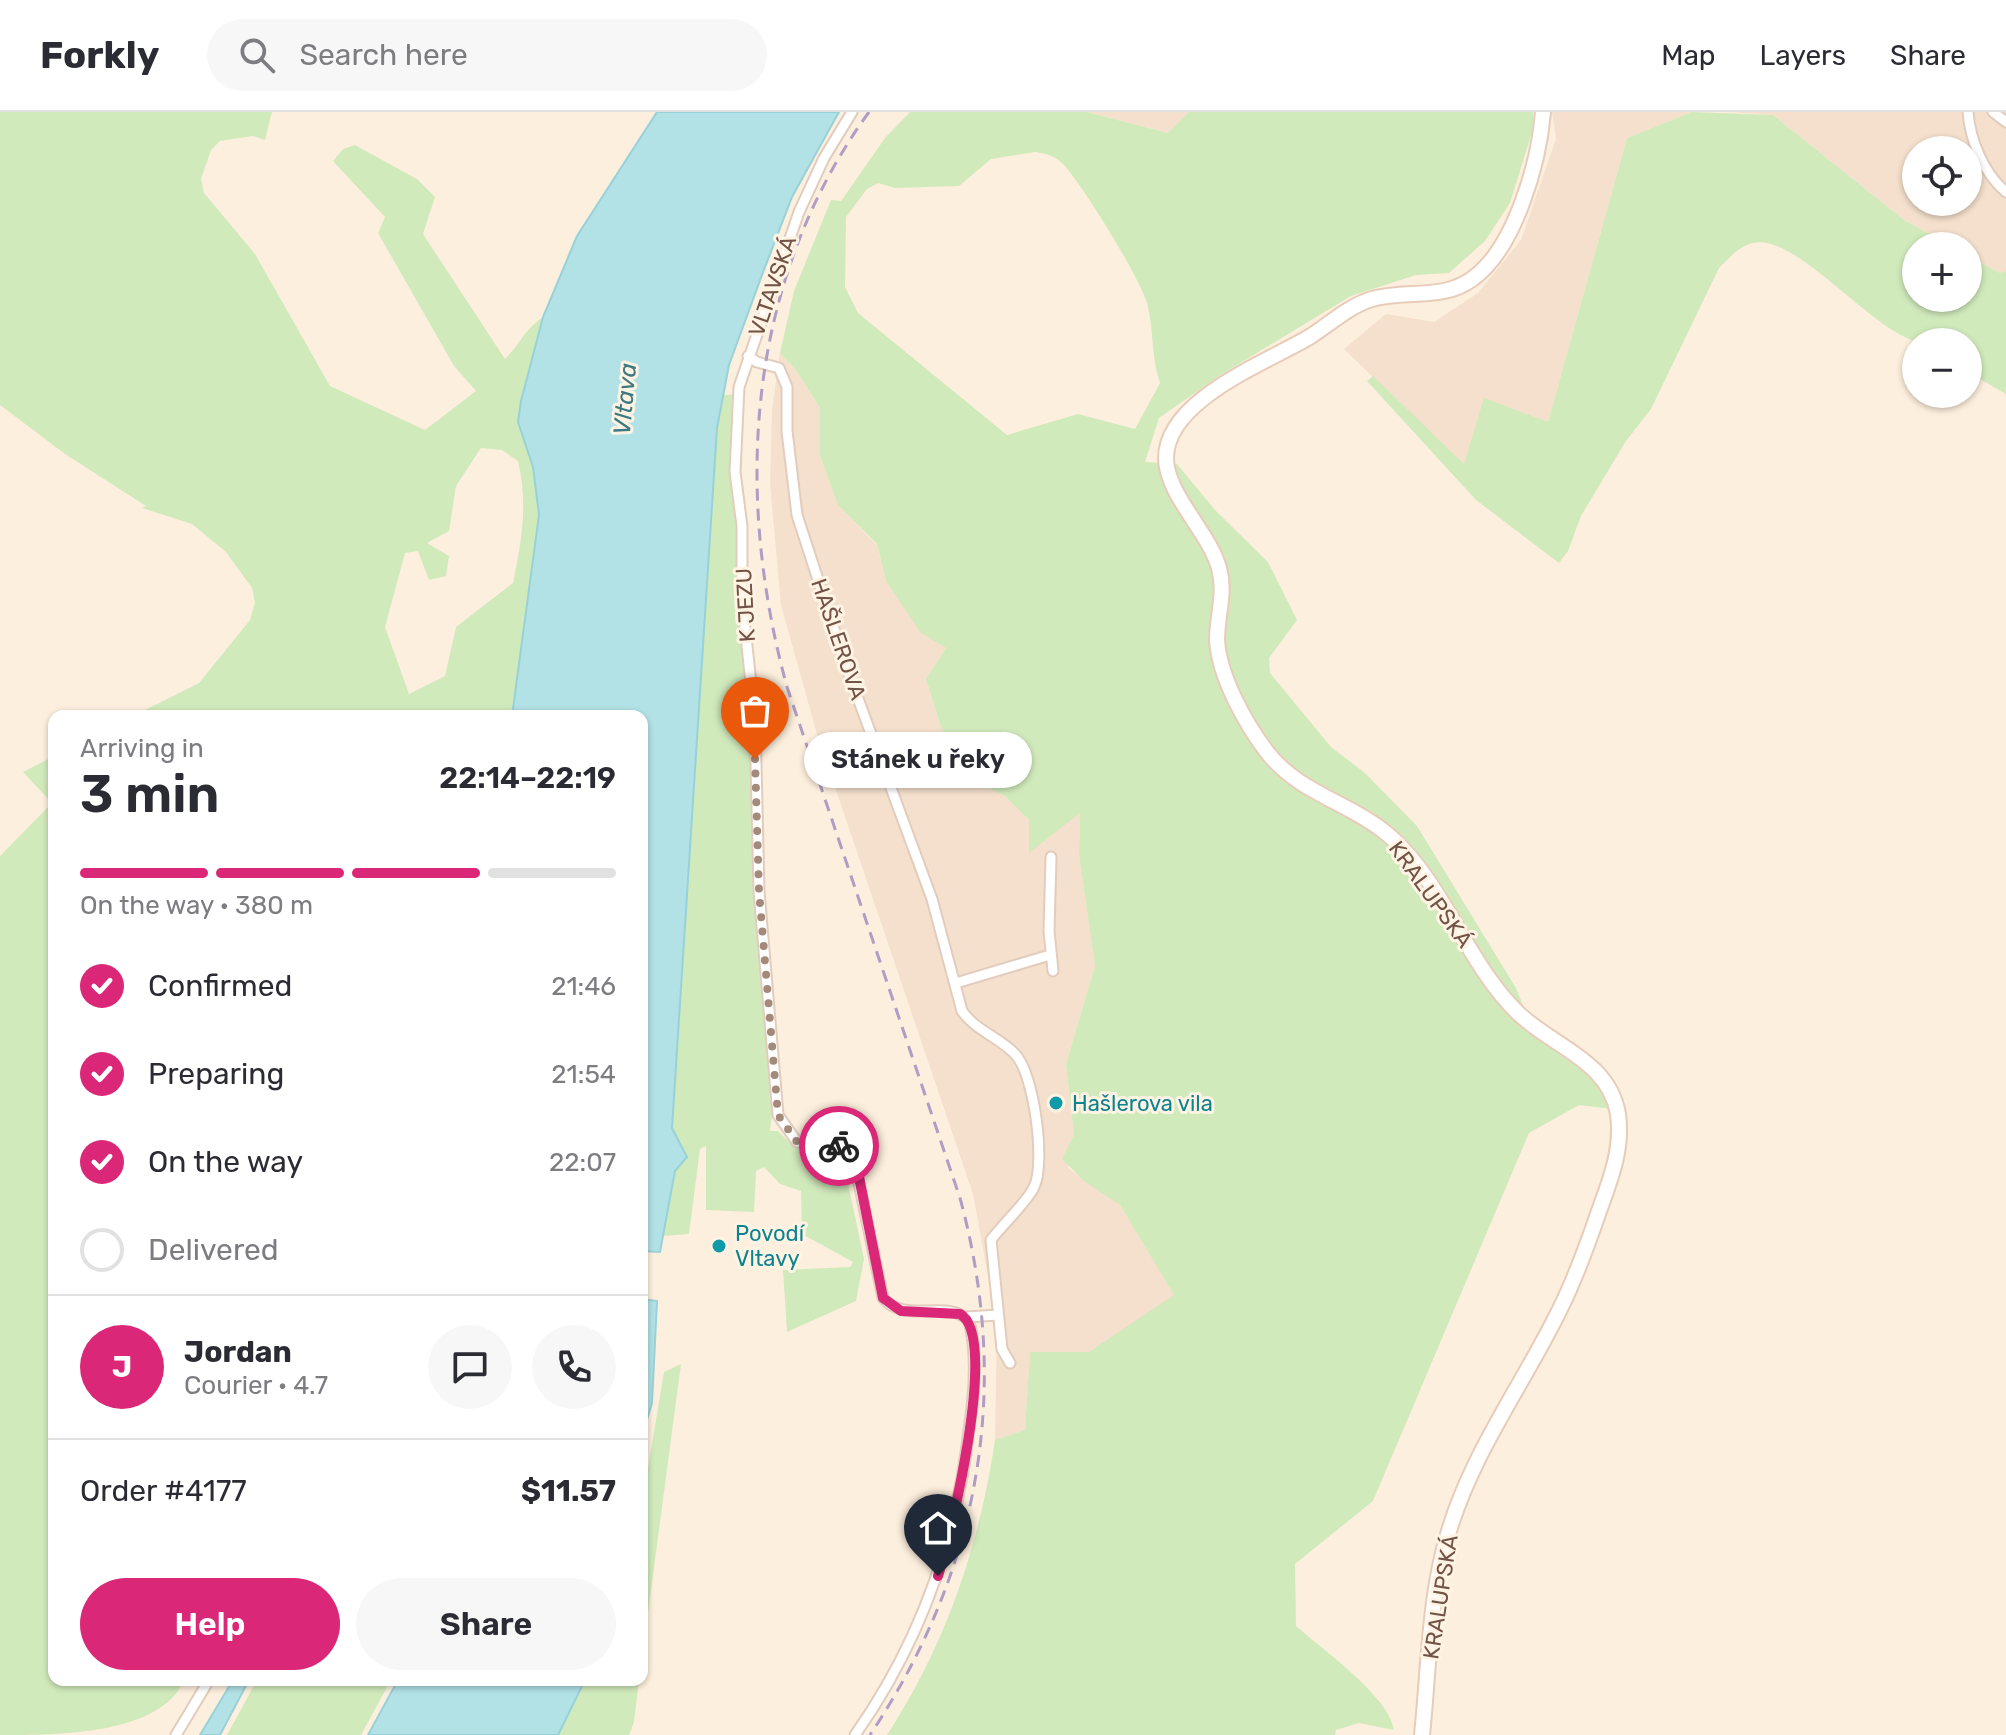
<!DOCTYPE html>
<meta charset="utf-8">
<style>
:root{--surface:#fff;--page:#f7f7f7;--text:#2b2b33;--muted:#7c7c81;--line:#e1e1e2;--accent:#db2777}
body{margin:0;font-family:Rubik,sans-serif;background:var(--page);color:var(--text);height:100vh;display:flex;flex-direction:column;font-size:30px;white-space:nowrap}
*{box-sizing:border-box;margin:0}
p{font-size:26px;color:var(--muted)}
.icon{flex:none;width:44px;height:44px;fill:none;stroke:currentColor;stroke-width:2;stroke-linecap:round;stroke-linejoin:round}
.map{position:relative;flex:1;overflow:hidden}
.side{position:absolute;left:48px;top:598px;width:600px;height:976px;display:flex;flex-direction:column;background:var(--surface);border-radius:16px;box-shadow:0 2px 6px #0004}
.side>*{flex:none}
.controls{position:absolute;left:1902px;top:24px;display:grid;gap:16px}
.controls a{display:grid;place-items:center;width:80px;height:80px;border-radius:50%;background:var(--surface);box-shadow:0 2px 6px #0004;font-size:40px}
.pin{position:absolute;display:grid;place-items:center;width:68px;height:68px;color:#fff;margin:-82px -34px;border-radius:50% 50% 50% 0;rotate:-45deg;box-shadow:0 0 8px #0007}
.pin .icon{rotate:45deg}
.courier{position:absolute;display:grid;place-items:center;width:80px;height:80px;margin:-40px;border:6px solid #db2777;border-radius:50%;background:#fff;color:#222;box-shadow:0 2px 10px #0007}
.bubble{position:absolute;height:56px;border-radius:28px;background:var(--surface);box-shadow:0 2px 6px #0004;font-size:26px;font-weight:600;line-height:56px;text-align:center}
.head em{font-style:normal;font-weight:600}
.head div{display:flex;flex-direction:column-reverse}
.head{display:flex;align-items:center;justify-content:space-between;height:136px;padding:0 32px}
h1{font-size:52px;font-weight:600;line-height:60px}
.bar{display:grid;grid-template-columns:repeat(4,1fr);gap:12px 8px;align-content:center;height:96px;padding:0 32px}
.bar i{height:10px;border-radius:6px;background:var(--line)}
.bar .on{background:var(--accent)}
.bar p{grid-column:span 4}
.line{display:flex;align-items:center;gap:20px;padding:0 32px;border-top:2px solid var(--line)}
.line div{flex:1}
.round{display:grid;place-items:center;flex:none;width:84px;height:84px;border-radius:42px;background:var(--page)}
ol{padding:0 32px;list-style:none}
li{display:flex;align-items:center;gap:24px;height:88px}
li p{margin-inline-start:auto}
li .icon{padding:8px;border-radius:50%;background:var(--accent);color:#fff;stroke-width:4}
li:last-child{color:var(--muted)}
li i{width:44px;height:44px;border:4px solid var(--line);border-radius:50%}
.action{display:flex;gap:16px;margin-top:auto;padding:16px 32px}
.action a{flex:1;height:92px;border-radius:48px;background:var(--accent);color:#fff;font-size:32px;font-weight:600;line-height:92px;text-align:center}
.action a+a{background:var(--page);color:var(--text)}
header{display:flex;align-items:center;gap:48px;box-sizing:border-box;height:112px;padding:0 40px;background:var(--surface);border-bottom:2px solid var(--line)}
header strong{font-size:38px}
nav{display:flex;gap:44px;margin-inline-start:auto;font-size:28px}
.search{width:560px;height:72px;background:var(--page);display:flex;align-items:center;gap:20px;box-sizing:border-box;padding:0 28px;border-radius:44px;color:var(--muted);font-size:30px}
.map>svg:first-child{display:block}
.residential{fill:#f4e0cc;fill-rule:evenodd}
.green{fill:#d1eabc;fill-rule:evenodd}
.water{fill:#b2e1e6;stroke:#98d2d8;stroke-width:2}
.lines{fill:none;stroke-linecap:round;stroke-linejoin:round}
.street-casing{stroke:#e2ccbd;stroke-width:13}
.secondary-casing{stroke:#e8ccba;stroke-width:18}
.street{stroke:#fff;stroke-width:9}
.secondary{stroke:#fff;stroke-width:14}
.rail{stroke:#b09dc5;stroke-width:3;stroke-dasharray:12 8;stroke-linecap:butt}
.done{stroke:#a38a7b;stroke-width:8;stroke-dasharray:0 14.4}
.route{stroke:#db2777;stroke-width:10}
.culture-dot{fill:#0f9aa8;stroke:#fff3e4;stroke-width:3}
.labels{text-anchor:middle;stroke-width:6;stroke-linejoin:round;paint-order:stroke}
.street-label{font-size:22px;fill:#725346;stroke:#fff3e4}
.culture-label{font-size:22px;fill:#0d838f;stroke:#fff3e4;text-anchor:start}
.water-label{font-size:24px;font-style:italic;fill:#3c7980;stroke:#fff3e4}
</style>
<header>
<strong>Forkly</strong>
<div class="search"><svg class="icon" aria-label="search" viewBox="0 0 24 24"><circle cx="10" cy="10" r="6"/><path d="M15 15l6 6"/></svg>Search here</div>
<nav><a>Map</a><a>Layers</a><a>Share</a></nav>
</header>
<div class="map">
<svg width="2006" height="1623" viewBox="0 0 2006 1623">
<rect width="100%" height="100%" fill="#fdefdd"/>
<path class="residential" d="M1087,0H1189L1168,21Z
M1552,0H1692L1627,26L1548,310L1464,353L1344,237L1386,202L1434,210L1478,181L1521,128L1556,27Z
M1731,0H2006V159L2000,161L1968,144V134H1951L1904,108L1773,3ZM1916,38H1968V90H1916Z
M780,241L795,257L820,296V344L838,393L877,433L886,469L946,536L926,567L940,612L967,666L1005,684L1029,708V740L1080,700L1079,743L1095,854L1066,952L1074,1023L1068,1056L1120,1093L1175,1184L1089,1240H1030L1025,1318L995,1328L997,1213L973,1082L817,622L781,493L770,371L772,298Z"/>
<path class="green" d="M0,0H272L265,28L253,24L220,29L211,38L201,67L204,81L255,142L330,274L425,318L476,279L454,254L378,121L385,105L333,49L343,37L355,33L417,67L435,85L423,122L505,247C522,230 522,220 543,205L518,310L533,355L539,403L512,604H133L199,571L250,508L255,490L252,476L226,440L192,412L142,396L146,394L65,342L0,293ZM481,336L502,338L518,349C528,391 522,428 513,471L456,515L445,564L409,582L385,515L405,441L418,439L429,468L446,464L449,444L427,431L449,419L456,374Z
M910,0H1087L1168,21L1189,0H1533L1534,14L1510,91L1485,129L1449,161L1416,163L1351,184L1222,262L1159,306L1145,350L1177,352L1215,398L1268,450L1297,508L1269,546L1270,561L1331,635L1365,661L1417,714L1516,876L1536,925L1600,965L1612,997L1579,993L1529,1021L1373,1389L1295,1452L1296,1514C1322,1537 1390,1585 1394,1618L1359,1611L1336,1618L1335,1623H887C946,1532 979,1435 995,1328L1025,1318L1030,1240H1089L1174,1183L1120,1093L1084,1069L1062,1047L1074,1023L1066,952L1095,854L1079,743L1080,701L1029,741V708L1005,684L967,666L940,612L926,567L946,536L921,521L886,469L877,432L838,393L820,344V296L795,257L780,241L794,179L831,88L841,89L885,26ZM1035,40C1047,42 1055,44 1063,52C1082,72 1140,166 1147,191C1154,218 1151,245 1160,271L1135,317L1078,302L1007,323L858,201L845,175L846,105L867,77L878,71L895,76L959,74L991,47Z
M1692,0L1773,3L1904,108L1951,134H1916V186H1968V144L2000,161L2006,159V282L1968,260V230C1953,230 1934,233 1919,230C1873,221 1795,120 1753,131C1739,134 1729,146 1719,156L1651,297L1626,329L1581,404L1568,439L1559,451L1476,388L1367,269L1373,264L1464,352L1484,286L1548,310L1627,26Z
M739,282L735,360L775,976L770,1019H778L796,1037L841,1038L864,1147L856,1189L787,1220L783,1158L850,1155L853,1150L802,1122L801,1079L780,1072L764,1055L756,1059L754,1100L706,1098V1034L700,1037L689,1122L663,1124L675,1059L685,1043L672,1016L717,316L724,283Z
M54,644V1568H184C161,1623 58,1623 0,1623V744L52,691L23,660Z
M681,1252L642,1546V1392L664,1260Z
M257,1568H391L361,1623H227Z
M585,1568H639L634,1610L629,1623H558Z"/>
<path class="water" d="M657,0H839L792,85L762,163L729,253L717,316L672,1016L687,1045L675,1059L660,1140L642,1139V604H512L539,403L533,355L518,310L521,289L543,205L577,124Z
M642,1187L657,1189L652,1291L642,1324Z
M233,1568H249L220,1623H200Z
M398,1568H585L558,1623H368Z"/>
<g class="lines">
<g class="street-casing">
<path id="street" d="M852,0L824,46L799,100L739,275L735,360L742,414V487L755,609L759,779L778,1003L797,1030L842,1034L853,1042L883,1186C905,1213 948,1186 969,1209C978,1242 974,1285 969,1318C956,1430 920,1531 855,1623
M1968,0C1970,28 1984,62 2006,80
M1993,0L2006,10
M748,244L757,250L779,256L787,275V319L797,403L846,554L932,787L962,899C976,919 999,925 1015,942C1034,961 1046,1051 1034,1075C1028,1089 1002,1113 991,1128L1002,1237L1010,1251
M1051,745L1049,819L1053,859
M956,871L1050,843
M966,1205L998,1203
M176,1623L209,1568"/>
</g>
<g class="secondary-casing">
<path id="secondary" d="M1422,1623C1429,1556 1429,1483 1449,1419C1473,1339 1524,1271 1560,1197C1575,1167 1587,1134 1598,1102C1610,1068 1623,1038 1618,1002C1609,949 1554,935 1519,902C1467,852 1446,776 1393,727C1354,691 1300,683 1267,640C1245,611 1219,564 1217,528C1217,503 1226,481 1219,456C1209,420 1166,382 1166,346C1166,287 1270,249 1311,224C1331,211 1349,194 1372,187C1406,177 1442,189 1472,167C1515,137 1539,50 1543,0"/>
</g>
<use href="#street" class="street"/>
<use href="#secondary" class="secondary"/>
<path class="rail" d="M869,0C747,168 733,378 787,575L960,1086C1012,1277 980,1458 870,1623"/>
</g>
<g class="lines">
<path class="done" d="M755,647L759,779L778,1003L797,1030L839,1034"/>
<path class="route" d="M839,1034L849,1037L856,1050L883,1186L901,1199L960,1202C1000,1223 950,1425 938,1464"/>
</g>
<g class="culture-dot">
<circle cx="1056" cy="991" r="8"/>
<circle cx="719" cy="1134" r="8"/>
</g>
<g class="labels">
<g class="street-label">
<text transform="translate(772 174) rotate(-71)" y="8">VLTAVSKÁ</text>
<text transform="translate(745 493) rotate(-93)" y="8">K JEZU</text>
<text transform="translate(839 527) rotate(71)" y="8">HAŠLEROVA</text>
<text transform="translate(1431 782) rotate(54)" y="8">KRALUPSKÁ</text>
<text transform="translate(1440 1485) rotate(-81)" y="8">KRALUPSKÁ</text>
</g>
<g class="culture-label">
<text x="1072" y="999">Hašlerova vila</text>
<text x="735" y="1129">Povodí<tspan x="735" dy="25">Vltavy</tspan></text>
</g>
<g class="water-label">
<text transform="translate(625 287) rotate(-85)" y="8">Vltava</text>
</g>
</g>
</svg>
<div class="controls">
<a><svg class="icon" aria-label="locate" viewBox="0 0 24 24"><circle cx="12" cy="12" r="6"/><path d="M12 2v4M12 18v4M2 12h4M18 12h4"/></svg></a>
<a>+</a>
<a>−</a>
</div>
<div class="pin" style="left:755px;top:647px;background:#ea580c"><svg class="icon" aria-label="bag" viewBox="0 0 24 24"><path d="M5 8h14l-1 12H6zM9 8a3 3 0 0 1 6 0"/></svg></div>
<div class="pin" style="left:938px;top:1464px;background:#1f2937"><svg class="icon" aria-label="home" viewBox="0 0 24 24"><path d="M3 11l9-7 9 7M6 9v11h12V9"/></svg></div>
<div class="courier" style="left:839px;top:1034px"><svg class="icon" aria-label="bike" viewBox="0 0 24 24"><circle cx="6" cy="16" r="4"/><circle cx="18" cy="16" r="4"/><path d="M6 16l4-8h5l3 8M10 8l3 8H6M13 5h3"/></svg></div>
<div class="bubble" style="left:804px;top:620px;width:228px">Stánek u řeky</div>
<section class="side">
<div class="head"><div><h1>3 min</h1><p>Arriving in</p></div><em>22:14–22:19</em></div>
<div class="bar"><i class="on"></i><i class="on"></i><i class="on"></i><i></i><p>On the way · 380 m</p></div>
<ol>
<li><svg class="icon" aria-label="check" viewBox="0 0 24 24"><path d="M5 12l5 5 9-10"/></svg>Confirmed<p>21:46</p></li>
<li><svg class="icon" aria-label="check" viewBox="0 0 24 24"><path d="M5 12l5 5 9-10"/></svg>Preparing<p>21:54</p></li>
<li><svg class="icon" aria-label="check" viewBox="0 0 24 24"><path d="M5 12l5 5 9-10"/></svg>On the way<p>22:07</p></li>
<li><i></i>Delivered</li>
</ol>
<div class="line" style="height:144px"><b class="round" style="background:var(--accent);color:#fff">J</b><div><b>Jordan</b><p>Courier · 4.7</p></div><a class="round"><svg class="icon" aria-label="chat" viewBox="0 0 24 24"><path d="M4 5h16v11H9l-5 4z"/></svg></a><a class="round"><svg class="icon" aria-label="phone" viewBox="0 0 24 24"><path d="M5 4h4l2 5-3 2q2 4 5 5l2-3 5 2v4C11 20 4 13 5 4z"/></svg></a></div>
<div class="line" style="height:104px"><div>Order #4177</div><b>$11.57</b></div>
<div class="action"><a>Help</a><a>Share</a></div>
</section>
</div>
